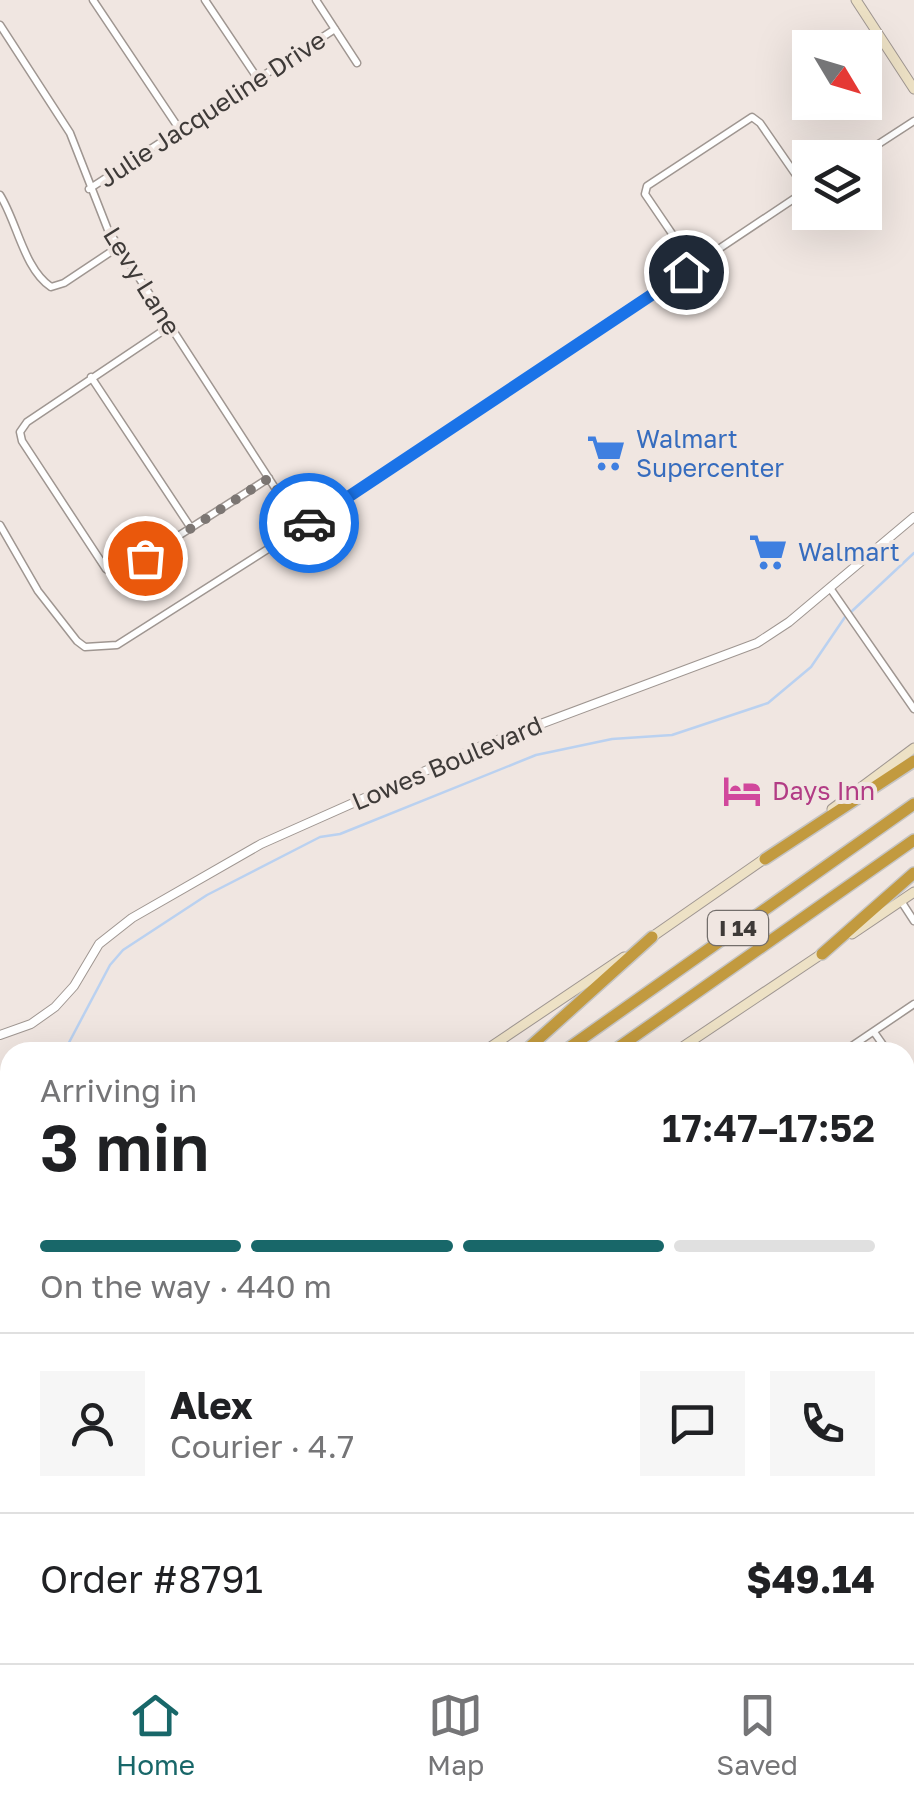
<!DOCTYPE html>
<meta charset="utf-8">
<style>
:root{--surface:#fff;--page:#f6f6f6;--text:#202124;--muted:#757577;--line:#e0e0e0;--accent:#186769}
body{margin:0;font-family:"Golos Text",sans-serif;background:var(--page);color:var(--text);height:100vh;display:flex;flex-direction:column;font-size:38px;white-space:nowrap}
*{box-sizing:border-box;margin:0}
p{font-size:32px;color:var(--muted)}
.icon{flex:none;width:55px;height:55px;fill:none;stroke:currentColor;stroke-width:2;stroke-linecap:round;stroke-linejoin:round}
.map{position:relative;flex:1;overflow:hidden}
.drawer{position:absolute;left:0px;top:1042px;width:915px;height:622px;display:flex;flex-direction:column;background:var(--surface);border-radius:30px 30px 0 0;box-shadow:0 10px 40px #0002}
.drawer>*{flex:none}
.needle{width:65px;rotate:128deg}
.fabs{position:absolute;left:792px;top:30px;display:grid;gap:20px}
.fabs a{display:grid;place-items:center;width:90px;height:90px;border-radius:0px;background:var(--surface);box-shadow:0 10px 40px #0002;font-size:50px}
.pin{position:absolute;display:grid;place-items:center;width:85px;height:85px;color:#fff;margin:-42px;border:5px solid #fff;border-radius:50%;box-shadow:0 2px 10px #0007}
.courier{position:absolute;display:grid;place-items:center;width:100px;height:100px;margin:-50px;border:8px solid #1a73e8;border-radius:50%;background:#fff;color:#222;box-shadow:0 2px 12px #0007}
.headline em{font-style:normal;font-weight:600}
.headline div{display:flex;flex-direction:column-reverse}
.headline{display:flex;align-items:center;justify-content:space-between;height:170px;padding:0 40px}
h1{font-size:65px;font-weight:600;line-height:75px}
.bar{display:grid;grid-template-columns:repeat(4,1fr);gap:15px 10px;align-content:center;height:120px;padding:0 40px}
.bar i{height:12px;border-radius:8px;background:var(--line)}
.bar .on{background:var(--accent)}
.bar p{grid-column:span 4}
.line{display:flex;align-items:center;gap:25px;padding:0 40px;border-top:2px solid var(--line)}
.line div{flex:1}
.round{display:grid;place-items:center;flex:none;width:105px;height:105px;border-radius:0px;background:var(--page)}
.menu{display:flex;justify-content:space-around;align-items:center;height:140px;border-top:2px solid var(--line);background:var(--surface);font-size:28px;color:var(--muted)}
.menu a{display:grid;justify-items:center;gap:5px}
.menu .on{color:var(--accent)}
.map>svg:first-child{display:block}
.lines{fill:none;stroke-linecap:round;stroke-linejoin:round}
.stream{stroke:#bad1f0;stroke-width:2.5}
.minor-casing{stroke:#9f9691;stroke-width:9}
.tertiary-casing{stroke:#9f9691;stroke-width:10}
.secondary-casing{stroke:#9f9691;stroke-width:11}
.motorway-casing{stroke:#c5c4c3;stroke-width:14}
.minor{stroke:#fff;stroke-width:6}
.tertiary{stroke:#fff;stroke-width:8}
.secondary{stroke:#ede1c5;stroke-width:9}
.motorway{stroke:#c29a3f;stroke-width:11}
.done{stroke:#7c7673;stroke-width:10;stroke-dasharray:0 18}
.route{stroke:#1a73e8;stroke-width:12}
.labels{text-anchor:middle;stroke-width:8;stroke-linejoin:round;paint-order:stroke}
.shield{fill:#f0e6e1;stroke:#736e6b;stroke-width:2.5}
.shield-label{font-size:22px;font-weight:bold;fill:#3e3a38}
.street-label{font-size:25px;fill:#3e3a38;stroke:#f0e6e1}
.shop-label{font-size:25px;fill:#366cbe;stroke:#f0e6e1;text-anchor:start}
.hotel-label{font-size:25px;fill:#b23c85;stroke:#f0e6e1;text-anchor:start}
</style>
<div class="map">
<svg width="914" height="1663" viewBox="0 0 914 1663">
<rect width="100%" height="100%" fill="#f0e6e1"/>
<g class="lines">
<path class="stream" d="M851,612L914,553
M64,1052L110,965L123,950L207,895L320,837L340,834L536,755L612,739L672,735L768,703L811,667L845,617
M0,1138L10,1131"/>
<g class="minor-casing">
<path id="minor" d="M93,0L180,130
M205,0L258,79
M316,0L357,63
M0,25L70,133L108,230L301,528
M857,158L914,121
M89,189L335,29
M0,195C17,222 24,269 51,287L64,283L118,247
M694,266L645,194L647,186L752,117L760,123L807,191
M170,326L27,422L20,432L22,441L106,569L117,575L269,478
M91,377L191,528
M0,525L38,591L77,641L85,647L117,645L301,528L810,188
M830,588L914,709
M901,901L914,921
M874,1032L888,1052
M843,1052L914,1004
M905,1077L914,1090
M905,1290L914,1284
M905,1404L914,1398
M905,1510L914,1504
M905,1615L914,1609
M832,1663L844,1655"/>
</g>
<g class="tertiary-casing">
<path id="tertiary" d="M0,1035L31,1024L55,1007L74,986L99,944L132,918L261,844L479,747L757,643L789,622L914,517
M513,1663L525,1655"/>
</g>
<g class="secondary-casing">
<path id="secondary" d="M856,0L914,89
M832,809L914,748
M852,934L914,892
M649,939L767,857
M483,1052L624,957
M675,1052L826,951
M0,1104L10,1112
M0,1275L10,1271
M0,1417L10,1414
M754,1655L763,1663"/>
</g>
<g class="motorway-casing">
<path id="motorway" d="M765,859L914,761
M822,954L914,873
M524,1052L652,937
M563,1052L914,804
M612,1052L914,840
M0,1331L10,1327
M0,1364L10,1360"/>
</g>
<use href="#minor" class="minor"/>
<use href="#tertiary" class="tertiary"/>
<use href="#secondary" class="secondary"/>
<use href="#motorway" class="motorway"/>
</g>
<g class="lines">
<path class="done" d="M145,558L269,478L302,528L309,523"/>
<path class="route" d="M309,523L686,272"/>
</g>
<defs>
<g id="supermarket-bare" transform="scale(3)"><path d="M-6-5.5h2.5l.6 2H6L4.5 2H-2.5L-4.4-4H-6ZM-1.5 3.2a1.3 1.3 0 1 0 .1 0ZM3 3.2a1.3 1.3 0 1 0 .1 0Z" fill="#3f7fe0" stroke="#f0e6e1" stroke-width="2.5" paint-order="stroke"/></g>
<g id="hotel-bare" transform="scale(3)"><path d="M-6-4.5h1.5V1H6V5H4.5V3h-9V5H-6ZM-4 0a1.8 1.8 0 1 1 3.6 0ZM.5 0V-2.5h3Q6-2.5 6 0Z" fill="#d1479c" stroke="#f0e6e1" stroke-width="2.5" paint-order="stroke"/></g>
</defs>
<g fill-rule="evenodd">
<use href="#supermarket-bare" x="606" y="453"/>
<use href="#supermarket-bare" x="768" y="552"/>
<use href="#hotel-bare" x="742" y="791"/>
</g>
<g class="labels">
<rect class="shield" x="708" y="911" width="60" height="34" rx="8"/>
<g class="shield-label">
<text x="738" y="936">I 14</text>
</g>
<g class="street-label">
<text transform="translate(212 109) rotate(-33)" y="9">Julie Jacqueline Drive</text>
<text transform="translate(142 281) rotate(58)" y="9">Levy Lane</text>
<text transform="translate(447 763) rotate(-23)" y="9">Lowes Boulevard</text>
</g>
<g class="shop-label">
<text x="636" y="448">Walmart<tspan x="636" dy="29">Supercenter</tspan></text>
<text x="798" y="561">Walmart</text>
</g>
<g class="hotel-label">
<text x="772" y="800">Days Inn</text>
</g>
</g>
</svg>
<div class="fabs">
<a><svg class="needle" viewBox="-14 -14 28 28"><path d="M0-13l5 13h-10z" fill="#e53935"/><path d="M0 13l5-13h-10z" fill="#757577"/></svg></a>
<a><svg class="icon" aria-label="layers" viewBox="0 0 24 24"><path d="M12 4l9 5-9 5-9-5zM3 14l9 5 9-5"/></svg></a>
</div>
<div class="pin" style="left:145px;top:558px;background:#ea580c"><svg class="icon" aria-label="bag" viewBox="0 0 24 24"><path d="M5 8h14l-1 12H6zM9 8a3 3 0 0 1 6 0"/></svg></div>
<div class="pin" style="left:686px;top:272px;background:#1f2937"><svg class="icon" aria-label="home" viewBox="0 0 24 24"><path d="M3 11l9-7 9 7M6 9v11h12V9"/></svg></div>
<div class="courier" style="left:309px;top:523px"><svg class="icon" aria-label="car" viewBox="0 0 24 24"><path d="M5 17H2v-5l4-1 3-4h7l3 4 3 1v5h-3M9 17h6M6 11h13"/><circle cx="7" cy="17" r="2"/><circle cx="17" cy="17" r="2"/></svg></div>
<section class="drawer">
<div class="headline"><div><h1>3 min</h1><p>Arriving in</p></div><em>17:47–17:52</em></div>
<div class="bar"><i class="on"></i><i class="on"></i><i class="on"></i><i></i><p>On the way · 440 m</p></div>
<div class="line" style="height:180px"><a class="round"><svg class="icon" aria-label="person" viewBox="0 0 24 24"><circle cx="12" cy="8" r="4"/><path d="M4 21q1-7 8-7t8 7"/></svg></a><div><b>Alex</b><p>Courier · 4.7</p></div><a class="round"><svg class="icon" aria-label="chat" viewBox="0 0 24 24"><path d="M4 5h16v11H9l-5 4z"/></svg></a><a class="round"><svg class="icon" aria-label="phone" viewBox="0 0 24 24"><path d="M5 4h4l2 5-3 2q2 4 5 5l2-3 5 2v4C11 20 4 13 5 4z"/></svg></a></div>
<div class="line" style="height:130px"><div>Order #8791</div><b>$49.14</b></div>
</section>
</div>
<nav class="menu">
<a class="on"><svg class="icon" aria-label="home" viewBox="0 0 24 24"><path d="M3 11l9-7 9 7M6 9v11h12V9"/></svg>Home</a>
<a><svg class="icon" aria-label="map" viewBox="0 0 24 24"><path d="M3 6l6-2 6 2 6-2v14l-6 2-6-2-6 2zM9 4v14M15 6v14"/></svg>Map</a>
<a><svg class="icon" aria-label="saved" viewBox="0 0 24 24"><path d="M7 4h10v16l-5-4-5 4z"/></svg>Saved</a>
</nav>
